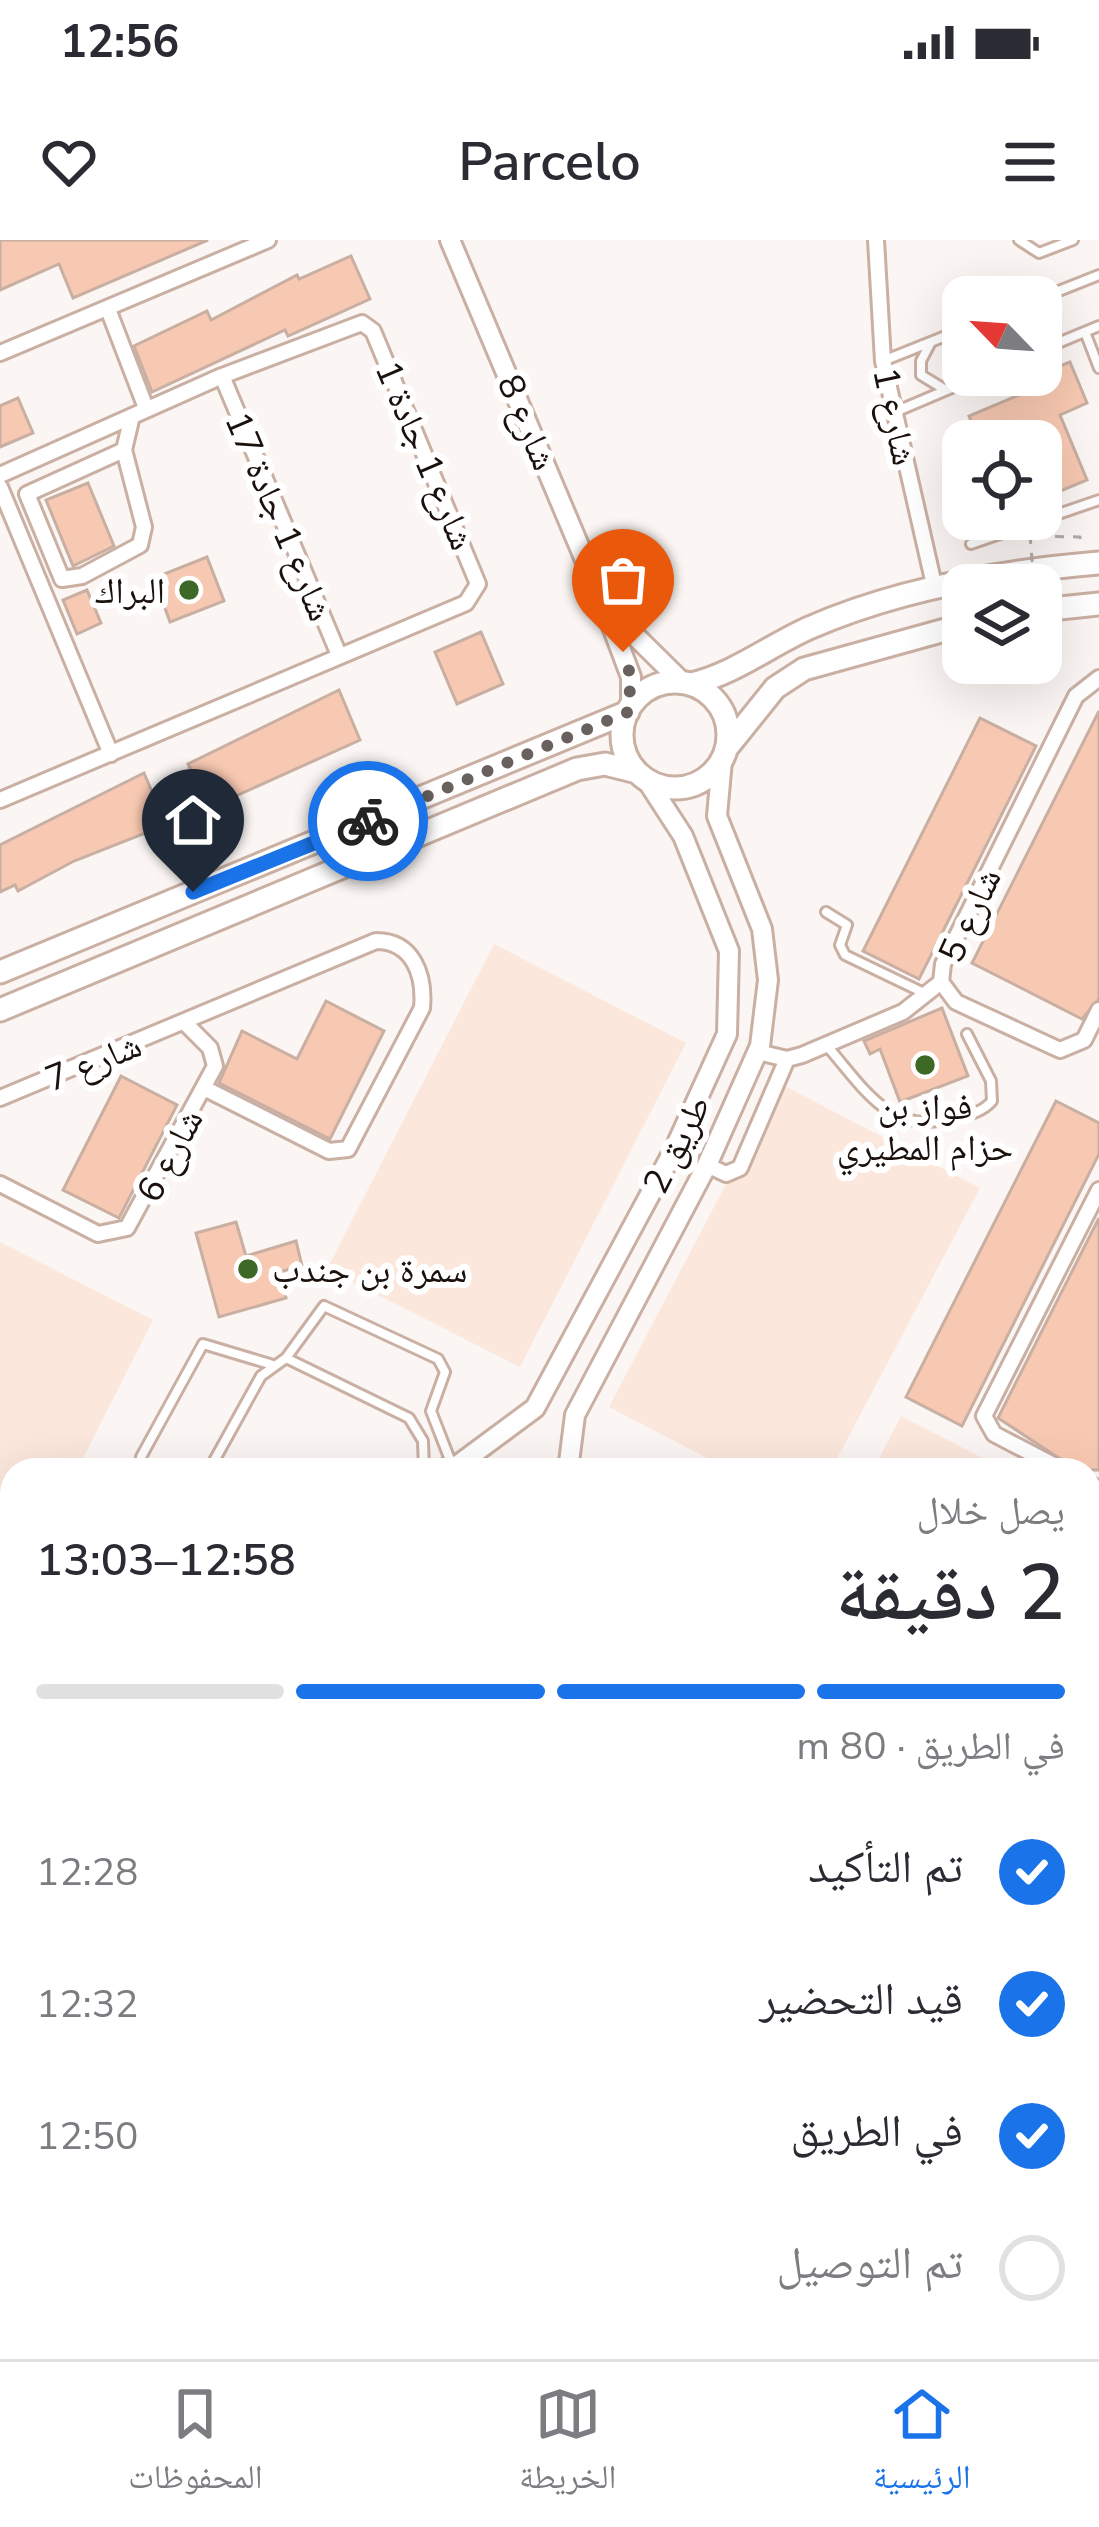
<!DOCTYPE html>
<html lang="ar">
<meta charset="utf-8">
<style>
:root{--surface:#fff;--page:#f2f2f3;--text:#2b2b33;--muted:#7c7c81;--line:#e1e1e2;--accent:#1a73e8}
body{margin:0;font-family:"Nunito Sans","Noto Naskh Arabic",sans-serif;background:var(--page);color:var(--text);direction:rtl;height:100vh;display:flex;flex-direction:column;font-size:45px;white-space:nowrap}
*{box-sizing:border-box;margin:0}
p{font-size:39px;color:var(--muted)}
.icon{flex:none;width:66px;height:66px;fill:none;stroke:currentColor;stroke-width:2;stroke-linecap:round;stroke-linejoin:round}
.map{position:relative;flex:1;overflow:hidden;direction:ltr}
.drawer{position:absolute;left:0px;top:1218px;width:1101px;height:903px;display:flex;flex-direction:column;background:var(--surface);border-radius:36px 36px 0 0;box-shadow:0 12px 48px #0002;direction:rtl}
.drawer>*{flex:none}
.needle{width:78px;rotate:295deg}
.controls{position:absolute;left:942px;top:36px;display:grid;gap:24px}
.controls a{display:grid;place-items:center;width:120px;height:120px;border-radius:24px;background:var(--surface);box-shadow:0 12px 48px #0002;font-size:60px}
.pin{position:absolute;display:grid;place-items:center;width:102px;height:102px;color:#fff;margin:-123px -51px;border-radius:50% 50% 50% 0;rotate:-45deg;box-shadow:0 0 12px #0007}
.pin .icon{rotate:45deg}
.courier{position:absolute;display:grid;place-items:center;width:120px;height:120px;margin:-60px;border:9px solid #1a73e8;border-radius:50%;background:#fff;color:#222;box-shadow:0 3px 15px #0007}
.summary em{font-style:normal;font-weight:600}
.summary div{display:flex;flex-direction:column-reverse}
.summary{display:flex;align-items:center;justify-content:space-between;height:204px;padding:0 36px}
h1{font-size:78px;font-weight:600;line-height:90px}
.bar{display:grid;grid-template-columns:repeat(4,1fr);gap:18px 12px;align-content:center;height:144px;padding:0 36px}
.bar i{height:15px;border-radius:9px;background:var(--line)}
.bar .current{background:var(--accent)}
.bar p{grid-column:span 4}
ol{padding:0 36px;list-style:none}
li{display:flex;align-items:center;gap:36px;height:132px}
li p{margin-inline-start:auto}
li .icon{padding:12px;border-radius:50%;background:var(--accent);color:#fff;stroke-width:4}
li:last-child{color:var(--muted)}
li i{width:66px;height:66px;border:6px solid var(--line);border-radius:50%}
.status{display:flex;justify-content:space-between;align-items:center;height:84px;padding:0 60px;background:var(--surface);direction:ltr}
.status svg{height:33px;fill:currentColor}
header{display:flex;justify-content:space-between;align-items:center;height:156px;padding:0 36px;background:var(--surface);font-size:54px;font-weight:600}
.tabs{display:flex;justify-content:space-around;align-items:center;height:168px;border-top:3px solid var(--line);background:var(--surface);font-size:33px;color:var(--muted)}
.tabs a{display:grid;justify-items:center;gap:6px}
.tabs .current{color:var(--accent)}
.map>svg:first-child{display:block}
.built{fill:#fce7dd}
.building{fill:#f8c9b2;stroke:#c9afa2;stroke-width:3}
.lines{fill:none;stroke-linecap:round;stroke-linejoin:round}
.service-casing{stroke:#caafa3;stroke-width:14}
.minor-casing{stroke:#caafa3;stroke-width:20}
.tertiary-casing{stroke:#caafa3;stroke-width:24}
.secondary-casing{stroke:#caafa3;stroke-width:27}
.path{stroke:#b0aaa6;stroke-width:3;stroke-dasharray:9 9;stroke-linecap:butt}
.service{stroke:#fff;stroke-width:8}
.minor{stroke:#fff;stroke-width:14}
.tertiary{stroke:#fff;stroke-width:18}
.secondary{stroke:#fff;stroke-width:21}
.path-bridge{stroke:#b0aaa6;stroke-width:3;stroke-dasharray:9 9;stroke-linecap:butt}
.done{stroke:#69615e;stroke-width:12;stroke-dasharray:0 21.6}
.route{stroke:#1a73e8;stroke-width:15}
.poi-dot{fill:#3d6825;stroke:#fff;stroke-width:4.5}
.labels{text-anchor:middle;stroke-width:12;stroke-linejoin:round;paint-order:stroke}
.street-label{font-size:36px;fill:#1a110d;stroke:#fff}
.poi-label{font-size:36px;fill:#1a110d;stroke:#fff;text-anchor:end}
</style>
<div class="status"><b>12:56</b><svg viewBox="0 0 49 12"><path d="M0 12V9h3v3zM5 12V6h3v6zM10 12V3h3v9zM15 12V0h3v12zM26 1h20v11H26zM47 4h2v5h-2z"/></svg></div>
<header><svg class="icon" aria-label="menu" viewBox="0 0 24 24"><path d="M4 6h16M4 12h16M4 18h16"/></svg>Parcelo<svg class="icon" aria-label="heart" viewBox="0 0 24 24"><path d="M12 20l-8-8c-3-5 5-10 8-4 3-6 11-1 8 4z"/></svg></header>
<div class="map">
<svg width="1099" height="2119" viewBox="0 0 1099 2119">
<rect width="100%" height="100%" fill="#fbf6f3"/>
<path class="built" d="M494,704L686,803L520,1127L327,1029Z
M779,843L980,948L831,1230H730L609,1167Z
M0,1002L153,1080L77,1230H12V1335L0,1329Z
M901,1176L1006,1230H873Z"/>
<path class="building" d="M0,0H208L73,58L59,24L0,50Z
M351,16L370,59L288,96L285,90L152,152L134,106L207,71L211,80L297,35L299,39Z
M1070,122L1087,163L1060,175L1087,240L1041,259V201H979L969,176L1031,150L1027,139Z
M18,158L33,193L0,207V166Z
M88,243L114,306L73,326L46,260Z
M207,317L224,361L170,382L154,338Z
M87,350L101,383L77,394L63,360Z
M481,392L503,444L457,464L435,412Z
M339,450L360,500L209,568L188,524Z
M1099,471V759L1082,779L972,723Z
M980,478L1036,506L919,739L863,711Z
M144,533L166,585L74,621L18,651L15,645L0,652V605Z
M326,761L384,791L330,899L219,843L242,791L297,819Z
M942,768L968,836L900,862L880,809L870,814L864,801Z
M121,836L177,865L119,978L63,950Z
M1056,861L1099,883V914L962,1186L906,1157Z
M1099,978V1230H1077L998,1178Z
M236,982L246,1016L296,1001L302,1026L279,1032L286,1058L219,1077L196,993Z"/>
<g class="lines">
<g class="service-casing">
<path id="service" d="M1019,0L1039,13L1073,0
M1041,58L1099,35
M1085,92L1099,128
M931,102L921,121V135L944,149
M1041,110L1099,86
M883,121L963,89
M895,172L982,135
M971,304L1099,260
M826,672L847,685L840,705L845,715L926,754
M827,806C863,847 889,895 949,879C965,875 981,874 992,861L991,841L967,794
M286,1118L324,1066L438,1119L445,1132L431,1171L452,1225
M141,1230V1217L203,1104L273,1125
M209,1230L261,1136L286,1118L409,1178L423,1201L424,1230
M1092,1443L1099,1447
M0,1567L12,1573
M1089,1641L1099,1622
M0,1733L12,1710
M0,1753L12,1759
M0,1951L12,1930
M0,2029L12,2005
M0,2091L12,2096
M44,2109L68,2119
M285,2109L288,2119"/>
</g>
<g class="minor-casing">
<path id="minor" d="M876,0L883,121L935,349
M108,69L146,168
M0,113L268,0
M222,136L339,415
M124,210L27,254L62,339L82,336L140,305L144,287L124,210L132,176
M0,235L222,136L362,83L373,91L478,344L466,363L0,560
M0,247L111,514
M1099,438L1076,456L943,724L941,742L956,762L1060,810L1084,800L1099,770
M758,812L787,819L802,815L903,772L941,742
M0,858L376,701C413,701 425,735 422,768L348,909L329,911L204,848
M707,925L726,934L740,928L787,819
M0,944L98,994L127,988L215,826L210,808L186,784
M1063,1230L994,1194L984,1176L1099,950
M1089,1244L1099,1249
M1089,1856L1099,1837
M1089,2029L1099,2009
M677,2119L682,2109
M855,2119L860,2109
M1043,2119L1048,2109"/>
</g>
<g class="tertiary-casing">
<path id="tertiary" d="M450,0L604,365L631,437V465
M612,373L682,442
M458,1225L535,1168L674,910L727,794L729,711L683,596L646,539
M440,1230L458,1225L485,1230
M568,1230L575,1175L707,925L760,806L768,740L762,689L717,576L722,520
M0,1464L12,1440
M0,1534L12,1511
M441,2119L446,2109
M479,2119L484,2109"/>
</g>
<g class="secondary-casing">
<path id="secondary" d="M1041,370L1099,364
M622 495a53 53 0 1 1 106 0a53 53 0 1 1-106 0Z
M691,444C734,434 769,406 809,388C898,349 1003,331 1099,323
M726,509L775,448L804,429L963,385
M0,732L628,472
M0,770L577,529L605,524L637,532"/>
</g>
<path class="path" d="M1037,296L1080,297L1081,305"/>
<use href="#service" class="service"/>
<use href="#minor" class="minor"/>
<use href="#tertiary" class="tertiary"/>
<use href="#secondary" class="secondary"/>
<path class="path-bridge" d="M1030,295L1034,345"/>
</g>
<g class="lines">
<path class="done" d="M368,581L628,472L631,437L623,412"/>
<path class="route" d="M193,652L368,581"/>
</g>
<g class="poi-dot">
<circle cx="189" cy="350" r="12"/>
<circle cx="925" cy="825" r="12"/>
<circle cx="248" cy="1029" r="12"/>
</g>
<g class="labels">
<g class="street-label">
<text transform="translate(896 176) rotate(78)" y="13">شارع 1</text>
<text transform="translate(528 182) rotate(67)" y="13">شارع 8</text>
<text transform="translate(426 215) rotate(67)" y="13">شارع 1 جادة 1</text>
<text transform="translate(280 276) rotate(67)" y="13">شارع 1 جادة 17</text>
<text transform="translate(969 675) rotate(-65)" y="13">شارع 5</text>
<text transform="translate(93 821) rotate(-22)" y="13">شارع 7</text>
<text transform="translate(676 904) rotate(-63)" y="13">طريق 2</text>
<text transform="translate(169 915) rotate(-62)" y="13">شارع 6</text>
</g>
<g class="poi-label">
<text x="165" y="363">البراك</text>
<text x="925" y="879" text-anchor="middle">فواز بن<tspan x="925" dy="41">حزام المطيري</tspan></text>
<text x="272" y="1042" text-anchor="start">سمرة بن جندب</text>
</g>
</g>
</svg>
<div class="controls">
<a><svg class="needle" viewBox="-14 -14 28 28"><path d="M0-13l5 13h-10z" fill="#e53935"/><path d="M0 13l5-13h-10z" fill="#7c7c81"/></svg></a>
<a><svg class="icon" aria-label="locate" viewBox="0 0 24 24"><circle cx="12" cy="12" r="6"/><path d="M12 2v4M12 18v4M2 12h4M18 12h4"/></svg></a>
<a><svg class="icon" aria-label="layers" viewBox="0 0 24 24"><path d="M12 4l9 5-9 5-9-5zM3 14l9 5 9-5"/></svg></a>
</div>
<div class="pin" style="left:623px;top:412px;background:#ea580c"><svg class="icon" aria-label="bag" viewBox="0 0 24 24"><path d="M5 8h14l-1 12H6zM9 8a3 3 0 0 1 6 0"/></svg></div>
<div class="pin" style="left:193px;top:652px;background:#1f2937"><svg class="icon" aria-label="home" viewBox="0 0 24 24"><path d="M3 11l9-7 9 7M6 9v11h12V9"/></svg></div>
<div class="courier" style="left:368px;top:581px"><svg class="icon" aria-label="bike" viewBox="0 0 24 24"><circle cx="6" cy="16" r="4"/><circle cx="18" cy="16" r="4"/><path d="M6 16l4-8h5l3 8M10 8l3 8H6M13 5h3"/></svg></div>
<section class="drawer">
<div class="summary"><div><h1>2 دقيقة</h1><p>يصل خلال</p></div><em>12:58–13:03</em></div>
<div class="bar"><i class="current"></i><i class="current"></i><i class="current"></i><i></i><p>في الطريق · 80 m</p></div>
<ol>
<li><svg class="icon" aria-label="check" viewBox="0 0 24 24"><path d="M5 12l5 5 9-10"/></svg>تم التأكيد<p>12:28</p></li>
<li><svg class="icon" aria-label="check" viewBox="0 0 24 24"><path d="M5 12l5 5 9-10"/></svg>قيد التحضير<p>12:32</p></li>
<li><svg class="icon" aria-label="check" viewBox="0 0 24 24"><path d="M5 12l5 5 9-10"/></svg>في الطريق<p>12:50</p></li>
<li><i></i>تم التوصيل</li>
</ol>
</section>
</div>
<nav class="tabs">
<a class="current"><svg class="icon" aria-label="home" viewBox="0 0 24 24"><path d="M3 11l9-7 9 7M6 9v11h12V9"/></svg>الرئيسية</a>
<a><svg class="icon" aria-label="map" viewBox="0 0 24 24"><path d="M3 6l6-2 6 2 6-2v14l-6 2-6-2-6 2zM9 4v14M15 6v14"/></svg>الخريطة</a>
<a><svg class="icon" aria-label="saved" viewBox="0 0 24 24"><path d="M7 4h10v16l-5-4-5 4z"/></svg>المحفوظات</a>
</nav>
